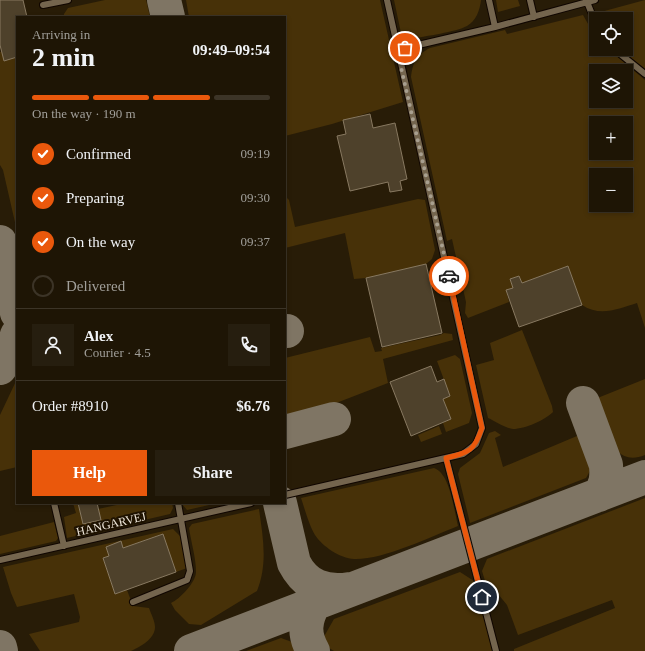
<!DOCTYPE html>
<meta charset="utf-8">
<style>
:root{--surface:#1e1505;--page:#261e0f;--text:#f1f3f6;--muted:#a19f9a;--line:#3c3427;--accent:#ea580c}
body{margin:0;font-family:"Times New Roman",serif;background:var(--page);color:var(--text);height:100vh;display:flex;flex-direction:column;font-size:15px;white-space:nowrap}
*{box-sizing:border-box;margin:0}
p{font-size:13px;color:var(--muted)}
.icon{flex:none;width:22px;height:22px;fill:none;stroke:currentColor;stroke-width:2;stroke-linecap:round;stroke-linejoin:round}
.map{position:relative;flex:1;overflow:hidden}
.drawer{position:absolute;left:16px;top:16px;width:270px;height:488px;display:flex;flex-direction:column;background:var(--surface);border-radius:0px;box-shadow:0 2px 6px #0003,0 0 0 1px var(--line)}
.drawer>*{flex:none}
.tools{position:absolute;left:589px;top:12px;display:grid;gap:8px}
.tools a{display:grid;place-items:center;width:44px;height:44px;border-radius:0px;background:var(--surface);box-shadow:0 2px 6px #0003,0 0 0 1px var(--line);font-size:20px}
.pin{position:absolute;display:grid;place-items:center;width:34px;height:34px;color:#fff;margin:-17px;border:2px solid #fff;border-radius:50%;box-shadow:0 1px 4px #0007}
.courier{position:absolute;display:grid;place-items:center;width:40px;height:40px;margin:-20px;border:3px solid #ea580c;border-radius:50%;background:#fff;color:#222;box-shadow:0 1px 5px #0007}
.summary em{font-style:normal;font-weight:700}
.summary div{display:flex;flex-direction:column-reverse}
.summary{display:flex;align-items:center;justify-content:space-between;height:68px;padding:0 16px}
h1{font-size:26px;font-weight:700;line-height:30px}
.bar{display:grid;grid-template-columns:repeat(4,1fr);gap:6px 4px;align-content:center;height:48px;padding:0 16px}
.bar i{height:5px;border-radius:3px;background:var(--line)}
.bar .active{background:var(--accent)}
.bar p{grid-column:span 4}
.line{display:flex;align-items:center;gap:10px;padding:0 16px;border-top:1px solid var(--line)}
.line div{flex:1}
.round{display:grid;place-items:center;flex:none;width:42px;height:42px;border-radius:0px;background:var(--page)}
ol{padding:0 16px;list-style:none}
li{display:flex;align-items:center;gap:12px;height:44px}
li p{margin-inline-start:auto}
li .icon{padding:4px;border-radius:50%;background:var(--accent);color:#fff;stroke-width:4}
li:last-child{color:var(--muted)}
li i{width:22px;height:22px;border:2px solid var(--line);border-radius:50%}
.button{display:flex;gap:8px;margin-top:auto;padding:8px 16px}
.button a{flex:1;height:46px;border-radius:0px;background:var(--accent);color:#fff;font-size:16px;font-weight:700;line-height:46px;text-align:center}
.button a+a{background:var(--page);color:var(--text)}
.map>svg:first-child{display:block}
.green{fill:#473108;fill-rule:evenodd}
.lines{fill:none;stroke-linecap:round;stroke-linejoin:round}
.taxiway{stroke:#7f7564;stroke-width:34}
.building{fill:#4e412b;stroke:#887961}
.service-casing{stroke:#100600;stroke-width:8}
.service{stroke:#74654e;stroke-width:6}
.done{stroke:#a89f8f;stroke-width:4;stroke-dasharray:0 7.2}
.route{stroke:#ea580c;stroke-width:5}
.labels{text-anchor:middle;stroke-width:4;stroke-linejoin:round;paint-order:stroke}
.street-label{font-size:12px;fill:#ede5d8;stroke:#1e1201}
</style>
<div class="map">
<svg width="645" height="651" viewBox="0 0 645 651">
<rect width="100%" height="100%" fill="#281c07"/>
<path class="green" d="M105,0H146L150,17H64V14L68,8Z
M186,0H380L403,102L332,124L285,136V17H189Z
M394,0H481C480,10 476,21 467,26C456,32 425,36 412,39L401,33Z
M496,0H518L520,6L498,12Z
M645,0V69L620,49H626V19H599L597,13Z
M583,15L596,38V49H608L645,80V328L637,303C618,309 600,317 582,305L568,266L522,283L519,276L510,279L513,288L506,290L509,302L468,318L465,313L466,302L452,239L447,241L411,77C413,62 416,55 430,48L505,30L507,34ZM596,71H626V101H596ZM596,123H626V153H596ZM596,175H626V205H596Z
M17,48V231L3,170L0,165V52Z
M285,196L289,200L295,227L418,199L425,200L435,250L432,259L426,264L366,278L354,279L345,233L285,248Z
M522,330L552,406L553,412C545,420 525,429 513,429C505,428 495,421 488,418L476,365L494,360L490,343Z
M444,333L452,334L453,340L383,359L388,383L331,405L285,417V358L370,337L375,352L382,351L381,348L440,335Z
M455,355L460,359L472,413L469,423L446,432L443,423L451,419L443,399L450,396L437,361Z
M17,379V467L0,471V415Z
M645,379V455C610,469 604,424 595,399Z
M439,426L442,434L421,442L418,435Z
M495,431L501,435L495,438L503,467L577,436L589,440C597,454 594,465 586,478L470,523L458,474L460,468L480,453L489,433Z
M434,468C450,473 454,510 458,526C430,537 383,560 354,559C340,558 323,547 315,535C309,525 305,510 301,498Z
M645,498V651H514V649L615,608L612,600L518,635L507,605L498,594H489L482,571L487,559Z
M73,503H78L83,524L100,520L98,509L126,503H172L173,508L170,514L67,538L64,517L76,513Z
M181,503H218L187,510Z
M259,509C263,538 268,563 257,591L201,625L189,624L175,610L171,603C180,599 196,582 196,572C196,558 191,542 189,528L192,524Z
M54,522L58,538L56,541L0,554V536Z
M173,529L180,536L187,568L176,572L162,534L123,548L121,542L106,547L109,556L103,558L115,594L127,590L133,606L149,608C151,614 155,621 155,627C155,639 140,647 131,651H40L29,634L79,622L80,617L74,594L17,607L11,593L3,567Z
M460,572L474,581L493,651H334L324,645L322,640L334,619Z
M281,638L292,642L298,651H246Z"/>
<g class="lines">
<path class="taxiway" d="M164,0L168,17
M0,242L17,313
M285,331H287
M0,368L12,350L17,335
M583,403L606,465C607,478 606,485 599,495
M285,432L334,419
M280,503L294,563C306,586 325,593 350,589
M0,647L1,651
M191,651L645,477
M313,651C303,634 305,620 314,604"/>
</g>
<path class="building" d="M0,0H23L27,17H17V57L4,61L0,45Z
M370,114L373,128L395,123L407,179L400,181L402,190L390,192L388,182L350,191L337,136L346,134L343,120Z
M426,264L442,333L382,347L366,278Z
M568,266L582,305L519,327L506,290L513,288L510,279L519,276L522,283Z
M431,366L437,382L444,379L450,396L443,399L451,419L411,436L390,382Z
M78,503H97L101,520L83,524Z
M163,534L176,572L115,594L103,558L109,556L106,547L121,541L123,548Z"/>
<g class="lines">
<g class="service-casing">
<path id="service" d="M489,0L495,27
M530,0L534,17
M587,2L596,24
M43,5L68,0
M614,49L645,74
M397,50L495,27L595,0
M446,458L496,651
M285,495L463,454L476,444L482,428L387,0
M54,503L64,546
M0,560L251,503
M133,602L187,580L190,571L178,503"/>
</g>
<use href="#service" class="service"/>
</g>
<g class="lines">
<path class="done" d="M405,48L397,50L449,276"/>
<path class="route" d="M449,276L482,428C474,451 470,452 446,458L482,597"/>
</g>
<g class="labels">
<g class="street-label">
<text transform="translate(111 524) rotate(-13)" y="4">HANGARVEJ</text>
</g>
</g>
</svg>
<div class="tools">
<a><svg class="icon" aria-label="locate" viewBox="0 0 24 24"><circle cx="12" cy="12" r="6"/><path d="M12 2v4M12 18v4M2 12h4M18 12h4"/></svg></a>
<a><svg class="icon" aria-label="layers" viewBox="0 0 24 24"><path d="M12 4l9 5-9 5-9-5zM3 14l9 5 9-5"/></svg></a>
<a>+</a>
<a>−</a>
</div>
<div class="pin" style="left:405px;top:48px;background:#ea580c"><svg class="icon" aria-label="bag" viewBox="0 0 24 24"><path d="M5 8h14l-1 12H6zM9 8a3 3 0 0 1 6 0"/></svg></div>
<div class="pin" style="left:482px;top:597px;background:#1f2937"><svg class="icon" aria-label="home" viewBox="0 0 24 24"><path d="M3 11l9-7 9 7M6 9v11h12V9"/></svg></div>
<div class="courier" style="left:449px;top:276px"><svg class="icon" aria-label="car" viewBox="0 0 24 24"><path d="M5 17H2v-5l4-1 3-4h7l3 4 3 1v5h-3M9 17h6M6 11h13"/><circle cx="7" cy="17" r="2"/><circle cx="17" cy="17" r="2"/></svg></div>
<section class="drawer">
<div class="summary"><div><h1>2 min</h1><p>Arriving in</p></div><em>09:49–09:54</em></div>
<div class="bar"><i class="active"></i><i class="active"></i><i class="active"></i><i></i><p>On the way · 190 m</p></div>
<ol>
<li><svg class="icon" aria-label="check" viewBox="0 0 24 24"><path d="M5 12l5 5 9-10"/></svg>Confirmed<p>09:19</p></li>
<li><svg class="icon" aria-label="check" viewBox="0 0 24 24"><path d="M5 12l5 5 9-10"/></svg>Preparing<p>09:30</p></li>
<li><svg class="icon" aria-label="check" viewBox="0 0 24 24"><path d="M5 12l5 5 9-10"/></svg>On the way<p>09:37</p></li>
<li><i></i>Delivered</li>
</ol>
<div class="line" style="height:72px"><a class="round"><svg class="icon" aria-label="person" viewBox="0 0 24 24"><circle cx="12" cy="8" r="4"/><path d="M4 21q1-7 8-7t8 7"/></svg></a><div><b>Alex</b><p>Courier · 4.5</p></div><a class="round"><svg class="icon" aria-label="phone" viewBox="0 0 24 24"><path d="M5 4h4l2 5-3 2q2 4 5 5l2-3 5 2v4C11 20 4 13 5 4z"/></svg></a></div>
<div class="line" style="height:52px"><div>Order #8910</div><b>$6.76</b></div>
<div class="button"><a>Help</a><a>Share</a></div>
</section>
</div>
